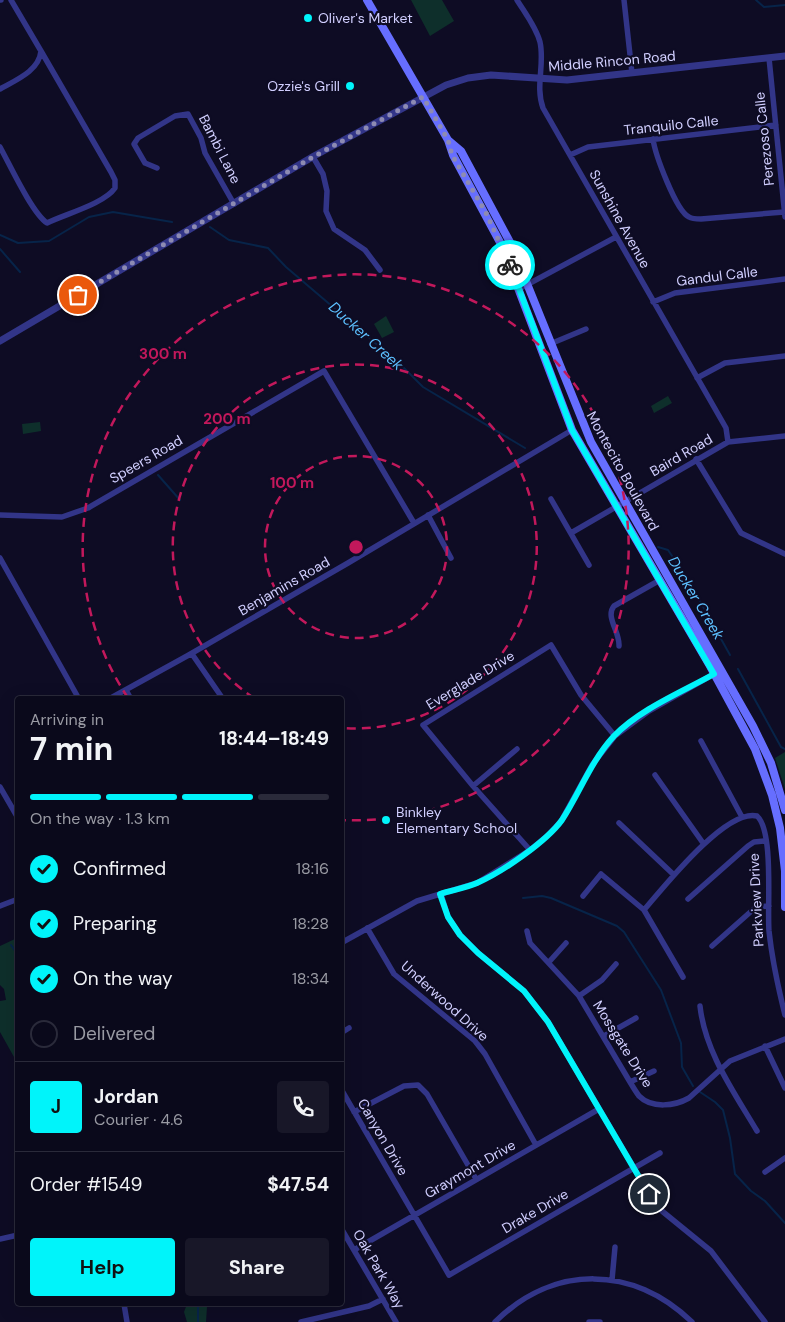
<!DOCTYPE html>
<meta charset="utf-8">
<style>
:root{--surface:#0a091b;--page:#181728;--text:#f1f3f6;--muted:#999aa3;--line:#2a2a3a;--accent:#00f4fa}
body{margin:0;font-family:"DM Sans",sans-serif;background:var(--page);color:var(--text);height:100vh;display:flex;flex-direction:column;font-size:19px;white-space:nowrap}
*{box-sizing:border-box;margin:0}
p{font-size:16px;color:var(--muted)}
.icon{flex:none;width:28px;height:28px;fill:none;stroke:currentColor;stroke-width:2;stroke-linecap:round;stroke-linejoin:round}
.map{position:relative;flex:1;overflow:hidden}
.panel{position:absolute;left:15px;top:696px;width:329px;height:610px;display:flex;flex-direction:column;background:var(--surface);border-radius:5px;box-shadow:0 5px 20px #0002,0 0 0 1px var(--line)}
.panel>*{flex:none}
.pin{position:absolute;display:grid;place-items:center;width:42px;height:42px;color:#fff;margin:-21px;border:2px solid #fff;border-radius:50%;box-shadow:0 1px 5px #0007}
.courier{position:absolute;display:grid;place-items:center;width:50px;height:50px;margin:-25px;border:4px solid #00f4fa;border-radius:50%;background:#fff;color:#222;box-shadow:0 1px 6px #0007}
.head em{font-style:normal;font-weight:700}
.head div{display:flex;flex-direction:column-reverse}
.head{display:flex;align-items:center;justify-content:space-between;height:85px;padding:0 15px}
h1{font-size:32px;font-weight:700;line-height:38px}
.bar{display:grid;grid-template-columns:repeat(4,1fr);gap:8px 5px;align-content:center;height:60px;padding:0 15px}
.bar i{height:6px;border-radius:4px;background:var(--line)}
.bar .selected{background:var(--accent)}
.bar p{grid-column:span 4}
.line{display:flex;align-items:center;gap:12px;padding:0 15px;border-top:1px solid var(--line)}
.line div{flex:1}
.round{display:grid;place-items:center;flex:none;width:52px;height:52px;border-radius:5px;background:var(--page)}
ol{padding:0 15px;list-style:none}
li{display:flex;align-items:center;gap:15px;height:55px}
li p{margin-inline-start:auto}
li .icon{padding:5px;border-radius:50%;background:var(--accent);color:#111;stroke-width:4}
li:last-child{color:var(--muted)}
li i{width:28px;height:28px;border:2px solid var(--line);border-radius:50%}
.primary-button{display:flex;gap:10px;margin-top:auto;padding:10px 15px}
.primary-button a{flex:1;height:58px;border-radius:5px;background:var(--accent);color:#111;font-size:20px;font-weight:700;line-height:58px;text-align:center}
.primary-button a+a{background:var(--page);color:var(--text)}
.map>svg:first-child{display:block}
.green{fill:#0e2f2b}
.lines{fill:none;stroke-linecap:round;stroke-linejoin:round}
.stream{stroke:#072449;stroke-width:2}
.minor{stroke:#323588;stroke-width:5.5}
.tertiary{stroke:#323588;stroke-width:7}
.secondary{stroke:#666eff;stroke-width:8}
.done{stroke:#8d8bb2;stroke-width:5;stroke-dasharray:0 9}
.route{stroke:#00f4fa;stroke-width:6}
.ring{fill:none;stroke:#c2185b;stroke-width:2.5;stroke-dasharray:9 6}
.poi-dot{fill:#00f4fa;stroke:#0e0c24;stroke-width:2}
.labels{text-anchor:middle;stroke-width:4.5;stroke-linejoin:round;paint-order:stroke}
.poi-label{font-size:14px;fill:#d1cfff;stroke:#0e0c24;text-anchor:start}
.street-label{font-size:14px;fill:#d1cfff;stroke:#0e0c24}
.water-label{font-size:15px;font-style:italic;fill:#5dc0ff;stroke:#0e0c24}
.centre{fill:#c2185b;stroke:#0e0c24;stroke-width:2.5}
.ring-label{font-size:15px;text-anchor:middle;font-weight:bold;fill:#c2185b;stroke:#0e0c24;stroke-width:4.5;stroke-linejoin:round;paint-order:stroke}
</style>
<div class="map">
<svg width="785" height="1322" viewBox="0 0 785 1322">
<rect width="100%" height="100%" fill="#0e0c24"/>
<path class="green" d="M411,0H442L454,21L430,36Z
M386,316L394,332L382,338L374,324Z
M668,396L672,403L654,413L651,406Z
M40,422L41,431L23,434L22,424Z
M785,752V789L775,758Z
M17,938L18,1055L14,1057L0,1032V1001L6,1000L4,989L0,985V946Z
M187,1304H221L207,1307L206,1322H187L184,1312Z"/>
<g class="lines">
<path class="stream" d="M756,0L764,7L785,5
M210,227L229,240L268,248L286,267L401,365L423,387L525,448
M0,235L18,243L49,241L89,217L113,212L172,222
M0,249L20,272
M158,475L180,500
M658,547L668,550L687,578L730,655
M738,669L781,747L785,749
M523,898L542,896L551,898L617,926L624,932L661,990L681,1043L682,1067L693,1086
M11,945L18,955
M700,1092L715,1102L723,1110L730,1138L735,1174L751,1191L765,1201L785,1223
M198,1322V1304"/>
<path class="minor" d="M0,0H1
M517,0C525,13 536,27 540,42C545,64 535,86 543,108L726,428L728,442
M624,0L632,73
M769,58L785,217
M0,89C16,80 39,71 41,51L11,0
M653,139C655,154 676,211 689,217C692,219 698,219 701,219L784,212
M0,147C10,165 32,213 47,223C65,214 104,204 115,188V180L111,172L41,51
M570,155L588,147L776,125
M313,157L323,174L327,191L326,211L334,229L365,250L380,270
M157,168L145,163L134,144L138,138L175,116L188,114L201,138L205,153L234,204
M519,289L616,237
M653,302L675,293L785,279
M550,344L586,329
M697,378L725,363L785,356
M696,459L741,533L785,554
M551,499L589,565
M0,515L62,517L88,508L324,371L414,523
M428,515L451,558
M571,533L728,442L785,436
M0,558L79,699
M619,646C620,632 605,617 614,606L660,580
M192,654L223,699
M126,690L131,699
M109,699L187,656L348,563L572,430
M701,741L742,817
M655,775L703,843
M473,786L517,749
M0,787L18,818
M619,823L674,875
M530,850L473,786L423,725L551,645L581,695L615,736
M441,894L448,917L460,935L478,953L524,991L548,1022L657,1207L711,1251L765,1322
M583,896L601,874L644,910L683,977
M688,899L748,846L754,842L765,841
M0,906L18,899
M644,910C663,888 726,808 757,816C774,831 767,907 769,931C772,959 778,987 785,1015
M367,928L394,974L475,1041L485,1054L536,1145
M527,931L530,943L579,996L630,1082C633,1087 636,1092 639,1096C652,1109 675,1106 689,1098L730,1061L785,1039
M341,943L417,901L477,883L530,850L548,835L561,821L592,765L615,736L649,711L714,674
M712,946L756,907L769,906
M549,962L566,943
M579,996L602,980L616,964
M700,1006C705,1052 734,1092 757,1131
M341,1033L349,1028
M604,1036L636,1018
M765,1046L785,1088
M630,1082L654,1071
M341,1089L449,1275L660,1153
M354,1112L404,1086L418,1085L427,1094L476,1179
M765,1172L785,1158
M341,1228L396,1322
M0,1239L18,1235
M354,1250L599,1109
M612,1280L615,1247
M124,1304L127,1322
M301,1322L369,1306L383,1299
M495,1322C554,1264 633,1265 692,1322
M589,1322H600"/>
<path class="tertiary" d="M0,341L314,156L446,85L468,78L491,75L567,80L785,56"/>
<path class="secondary" d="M367,0L448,140L453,155L502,246L572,430L710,666L755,749L772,795L780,828L785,871V907
M448,140L461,151L511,244L591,442L753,726L771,763L785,810"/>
</g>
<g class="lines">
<path class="done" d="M78,295L313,157L423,97L448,140L452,155L486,213L510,265"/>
<path class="route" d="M510,265L572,430L714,674C682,692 640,709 614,736C591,761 580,792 562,820C546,842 502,872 477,883C466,888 452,890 440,894L448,917L460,935L478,953L524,991L548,1022L649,1194"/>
</g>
<g class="ring">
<circle cx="356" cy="547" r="91"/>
<path d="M254 698A182 182 0 1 1 342 728"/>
<path d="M128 698A273 273 0 1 1 342 820"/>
</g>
<g class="poi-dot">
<circle cx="308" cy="18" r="5"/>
<circle cx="350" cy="86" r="5"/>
<circle cx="386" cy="820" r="5"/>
</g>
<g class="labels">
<g class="poi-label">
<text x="318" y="23">Oliver's Market</text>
<text x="340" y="91" text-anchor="end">Ozzie's Grill</text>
<text x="396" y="817">Binkley<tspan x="396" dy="16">Elementary School</tspan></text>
</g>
<g class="street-label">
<text transform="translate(612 61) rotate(-5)" y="5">Middle Rincon Road</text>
<text transform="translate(671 125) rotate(-6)" y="5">Tranquilo Calle</text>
<text transform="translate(764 139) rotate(-96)" y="5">Perezoso Calle</text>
<text transform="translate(220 149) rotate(63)" y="5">Bambi Lane</text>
<text transform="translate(620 219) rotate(61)" y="5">Sunshine Avenue</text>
<text transform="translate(717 276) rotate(-7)" y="5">Gandul Calle</text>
<text transform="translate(681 455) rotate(-30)" y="5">Baird Road</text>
<text transform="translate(146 459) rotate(-30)" y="5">Speers Road</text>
<text transform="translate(623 471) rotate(61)" y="5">Montecito Boulevard</text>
<text transform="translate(284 586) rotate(-30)" y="5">Benjamins Road</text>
<text transform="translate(470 680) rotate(-31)" y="5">Everglade Drive</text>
<text transform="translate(756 900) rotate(-93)" y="5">Parkview Drive</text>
<text transform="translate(445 1001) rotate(42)" y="5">Underwood Drive</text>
<text transform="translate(623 1044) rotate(58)" y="5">Mossgate Drive</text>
<text transform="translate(383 1137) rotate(60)" y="5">Canyon Drive</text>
<text transform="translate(470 1169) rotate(-30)" y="5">Graymont Drive</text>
<text transform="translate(535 1211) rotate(-30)" y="5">Drake Drive</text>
<text transform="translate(379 1269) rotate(60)" y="5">Oak Park Way</text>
</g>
<g class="water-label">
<text transform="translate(366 336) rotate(42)" y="5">Ducker Creek</text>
<text transform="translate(696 598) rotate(59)" y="5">Ducker Creek</text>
</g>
</g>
<circle cx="356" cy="547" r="8" class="centre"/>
<g class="ring-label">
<text x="163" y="359">300 m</text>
<text x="227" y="424">200 m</text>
<text x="292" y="488">100 m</text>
</g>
</svg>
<div class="pin" style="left:78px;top:295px;background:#ea580c"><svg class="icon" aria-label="bag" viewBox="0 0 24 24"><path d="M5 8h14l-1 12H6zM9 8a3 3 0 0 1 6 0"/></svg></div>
<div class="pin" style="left:649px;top:1194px;background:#1f2937"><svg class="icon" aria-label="home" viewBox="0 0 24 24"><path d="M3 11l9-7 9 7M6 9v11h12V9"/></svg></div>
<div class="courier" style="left:510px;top:265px"><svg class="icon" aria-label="bike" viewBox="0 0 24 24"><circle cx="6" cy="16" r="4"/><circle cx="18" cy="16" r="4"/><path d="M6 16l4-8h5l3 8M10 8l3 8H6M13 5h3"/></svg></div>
<section class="panel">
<div class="head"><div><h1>7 min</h1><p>Arriving in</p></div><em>18:44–18:49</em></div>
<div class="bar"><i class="selected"></i><i class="selected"></i><i class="selected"></i><i></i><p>On the way · 1.3 km</p></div>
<ol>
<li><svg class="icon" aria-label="check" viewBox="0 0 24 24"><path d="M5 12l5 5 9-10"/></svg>Confirmed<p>18:16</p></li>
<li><svg class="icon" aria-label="check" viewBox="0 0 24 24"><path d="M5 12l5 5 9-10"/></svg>Preparing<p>18:28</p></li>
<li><svg class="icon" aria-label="check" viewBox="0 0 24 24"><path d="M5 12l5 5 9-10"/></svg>On the way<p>18:34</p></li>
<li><i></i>Delivered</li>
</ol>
<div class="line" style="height:90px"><b class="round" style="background:var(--accent);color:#111">J</b><div><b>Jordan</b><p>Courier · 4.6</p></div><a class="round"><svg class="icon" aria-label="phone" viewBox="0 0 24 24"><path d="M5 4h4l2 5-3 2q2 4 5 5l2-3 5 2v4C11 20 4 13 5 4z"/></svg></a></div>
<div class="line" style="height:65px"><div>Order #1549</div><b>$47.54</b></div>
<div class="primary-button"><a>Help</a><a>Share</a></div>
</section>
</div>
